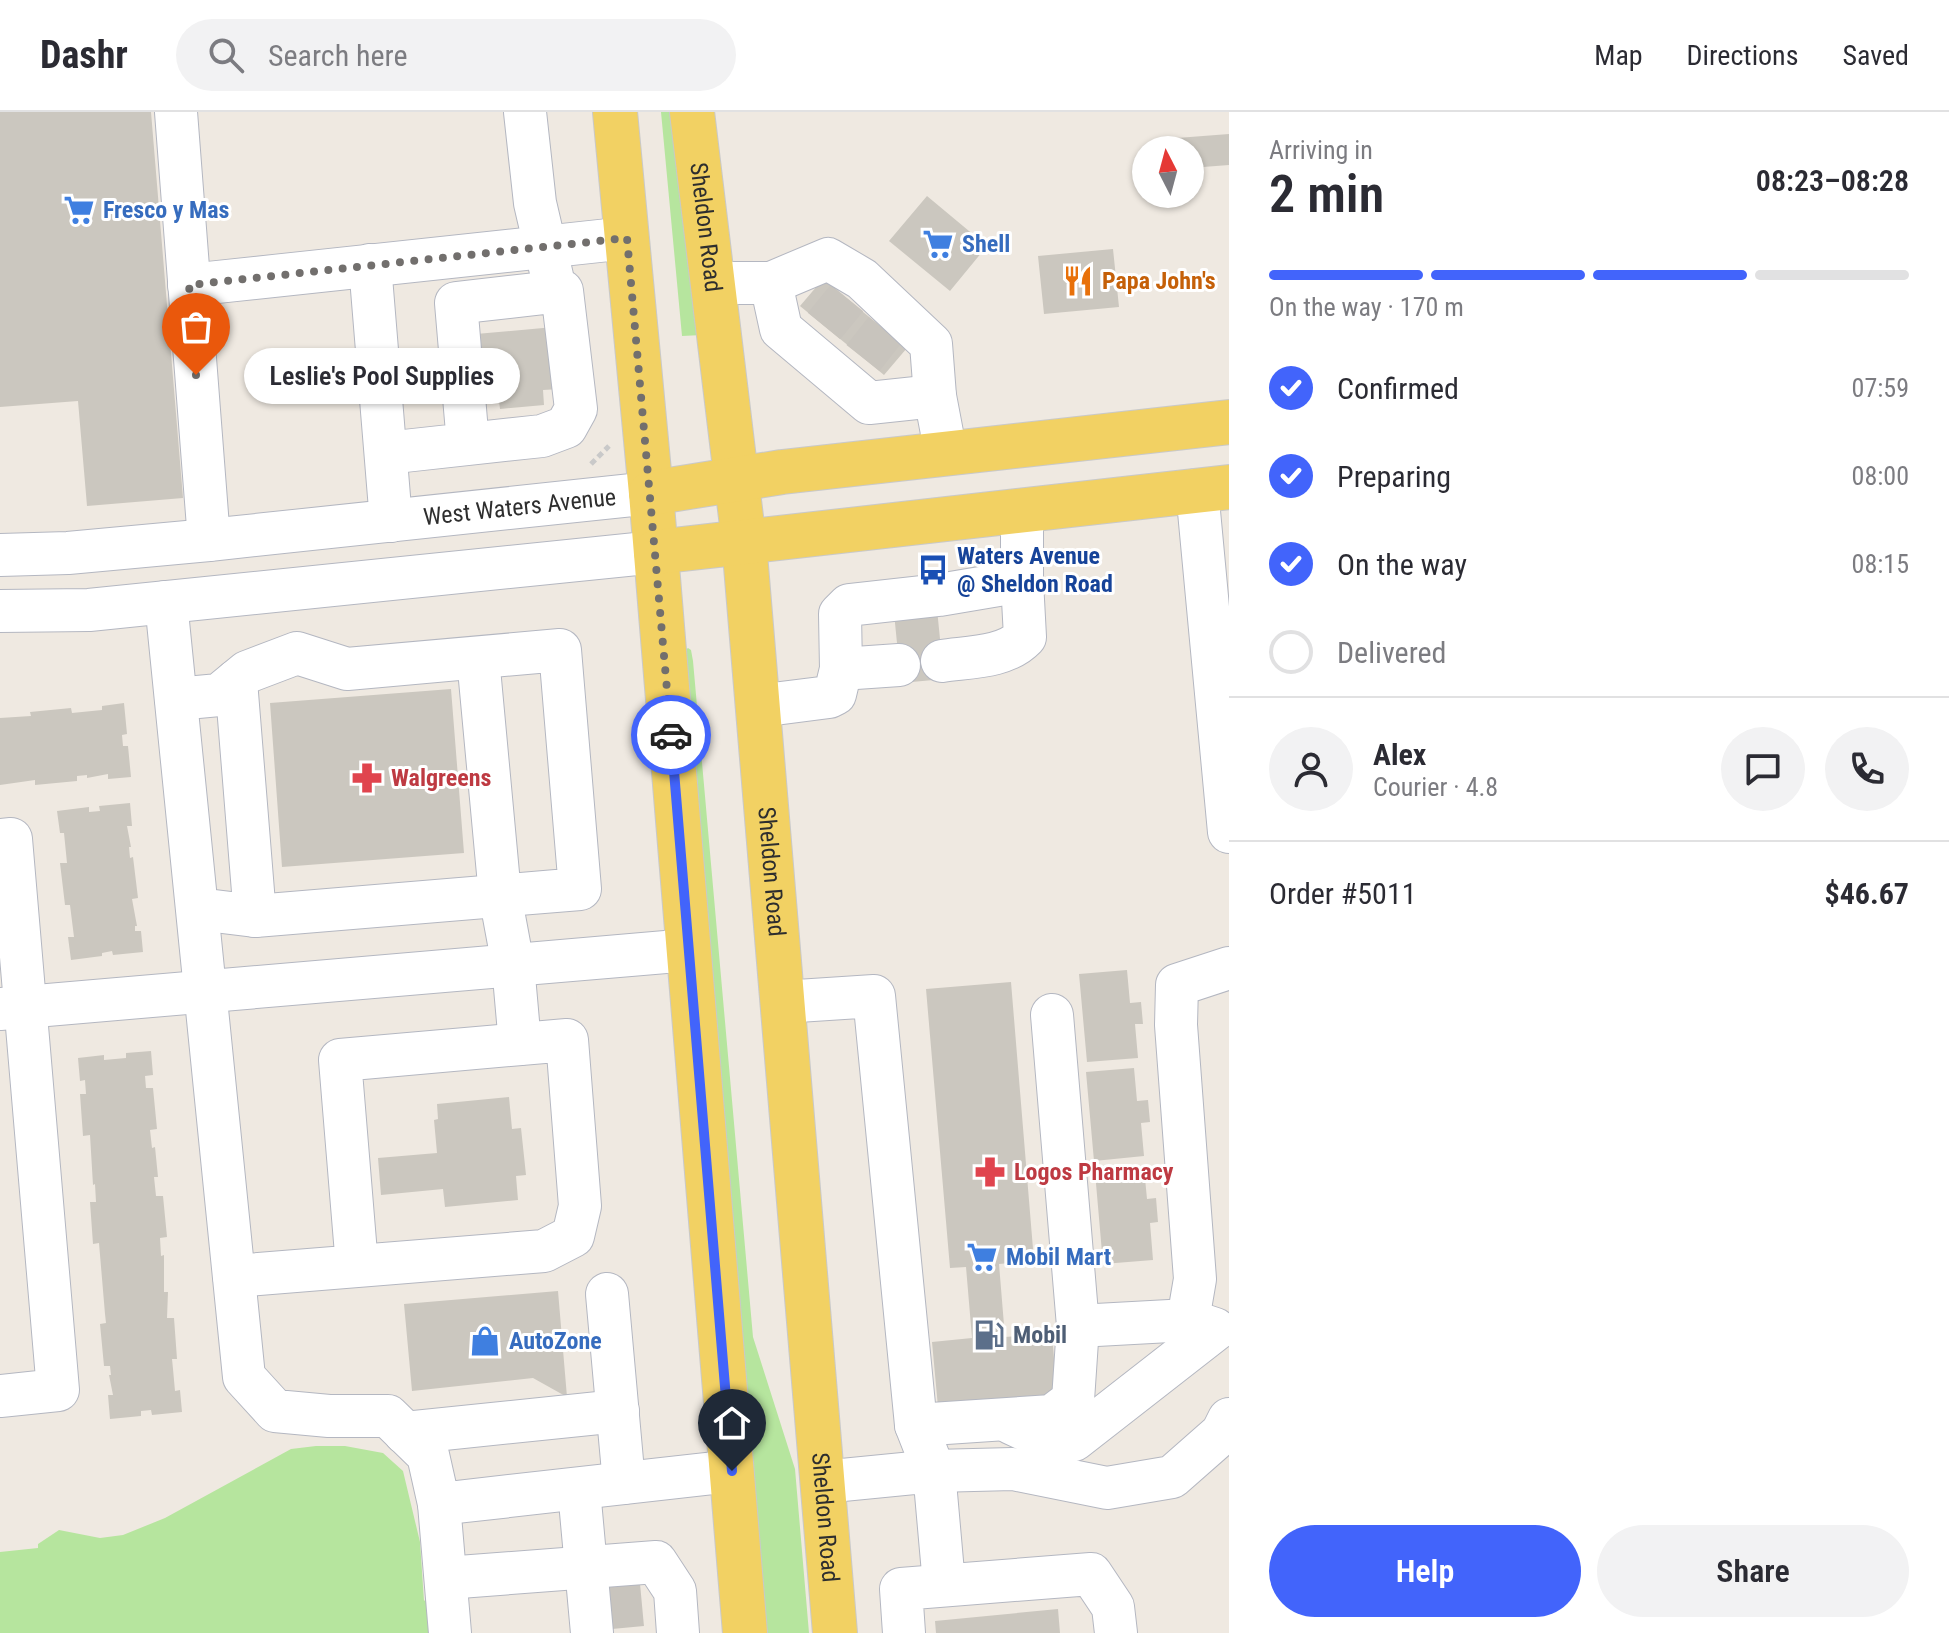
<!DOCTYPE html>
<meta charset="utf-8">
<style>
:root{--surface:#fff;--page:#f2f2f3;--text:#2b2b33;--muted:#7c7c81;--line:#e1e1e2;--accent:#4264fb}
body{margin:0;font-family:"Roboto Condensed",sans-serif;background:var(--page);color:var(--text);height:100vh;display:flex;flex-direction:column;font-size:30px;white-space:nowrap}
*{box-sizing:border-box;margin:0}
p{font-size:26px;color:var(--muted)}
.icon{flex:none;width:44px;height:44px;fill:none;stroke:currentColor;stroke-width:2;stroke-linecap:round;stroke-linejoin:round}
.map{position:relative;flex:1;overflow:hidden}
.sheet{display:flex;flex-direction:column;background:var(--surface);width:720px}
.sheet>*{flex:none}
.needle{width:52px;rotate:354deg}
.controls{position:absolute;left:1132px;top:24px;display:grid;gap:16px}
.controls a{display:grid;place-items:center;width:72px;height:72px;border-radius:50%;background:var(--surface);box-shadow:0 2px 6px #0004;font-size:40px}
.pin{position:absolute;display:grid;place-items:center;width:68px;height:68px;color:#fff;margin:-82px -34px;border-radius:50% 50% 50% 0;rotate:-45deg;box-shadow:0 0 8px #0007}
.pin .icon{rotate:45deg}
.courier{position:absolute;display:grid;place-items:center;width:80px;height:80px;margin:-40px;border:6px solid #4264fb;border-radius:50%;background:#fff;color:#222;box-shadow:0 2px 10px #0007}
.bubble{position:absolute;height:56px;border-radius:28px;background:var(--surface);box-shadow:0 2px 6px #0004;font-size:26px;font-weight:600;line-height:56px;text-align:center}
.summary em{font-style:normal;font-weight:600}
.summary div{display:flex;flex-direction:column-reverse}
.summary{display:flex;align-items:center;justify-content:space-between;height:136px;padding:0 40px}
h1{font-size:52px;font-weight:600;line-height:60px}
.bar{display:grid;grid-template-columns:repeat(4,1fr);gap:12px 8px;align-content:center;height:96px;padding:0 40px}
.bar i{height:10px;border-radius:6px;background:var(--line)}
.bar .selected{background:var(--accent)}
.bar p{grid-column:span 4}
.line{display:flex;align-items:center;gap:20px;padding:0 40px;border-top:2px solid var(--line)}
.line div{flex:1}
.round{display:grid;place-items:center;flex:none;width:84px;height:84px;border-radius:42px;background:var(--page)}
ol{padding:0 40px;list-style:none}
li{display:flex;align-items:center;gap:24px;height:88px}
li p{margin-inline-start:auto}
li .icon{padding:8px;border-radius:50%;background:var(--accent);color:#fff;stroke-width:4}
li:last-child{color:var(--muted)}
li i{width:44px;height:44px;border:4px solid var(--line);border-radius:50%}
.cta{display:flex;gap:16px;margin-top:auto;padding:16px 40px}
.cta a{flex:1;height:92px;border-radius:48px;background:var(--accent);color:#fff;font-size:32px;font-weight:600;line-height:92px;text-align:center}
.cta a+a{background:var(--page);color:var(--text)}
header{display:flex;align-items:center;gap:48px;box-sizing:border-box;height:112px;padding:0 40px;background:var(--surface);border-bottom:2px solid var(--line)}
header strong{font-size:38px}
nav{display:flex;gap:44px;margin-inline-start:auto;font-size:28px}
.search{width:560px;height:72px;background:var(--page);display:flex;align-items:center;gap:20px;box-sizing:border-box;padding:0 28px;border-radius:44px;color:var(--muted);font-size:30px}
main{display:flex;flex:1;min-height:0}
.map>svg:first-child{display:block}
.green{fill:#b6e59e}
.building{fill:#cbc7bf}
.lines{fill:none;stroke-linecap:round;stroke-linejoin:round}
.minor-tunnel{stroke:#c8c4bd;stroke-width:42;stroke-dasharray:42 21;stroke-linecap:butt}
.minor-casing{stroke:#b4b7c1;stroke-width:44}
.major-casing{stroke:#c9c9c9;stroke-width:46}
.path{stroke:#c9c9c9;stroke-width:5;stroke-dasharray:6 4;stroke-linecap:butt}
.minor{stroke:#fff;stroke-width:42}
.major{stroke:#f2d163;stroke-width:44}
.done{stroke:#726f6d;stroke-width:8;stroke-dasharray:0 14.4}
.route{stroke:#4264fb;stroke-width:10}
.labels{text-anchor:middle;stroke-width:6;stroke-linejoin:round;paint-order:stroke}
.shop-label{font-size:24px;font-weight:bold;fill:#366cbe;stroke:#fff;text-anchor:start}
.street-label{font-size:24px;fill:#2e2e2e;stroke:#fff}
.food-label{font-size:24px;font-weight:bold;fill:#c56008;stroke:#fff;text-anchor:start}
.transit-label{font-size:24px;font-weight:bold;fill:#164399;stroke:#fff;text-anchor:start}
.health-label{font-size:24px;font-weight:bold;fill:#be3a42;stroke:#fff;text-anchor:start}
.service-label{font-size:24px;font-weight:bold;fill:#4e5e75;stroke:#fff;text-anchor:start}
</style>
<header>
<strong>Dashr</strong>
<div class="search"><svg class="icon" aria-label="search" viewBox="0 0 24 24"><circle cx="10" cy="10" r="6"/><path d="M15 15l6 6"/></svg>Search here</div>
<nav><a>Map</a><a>Directions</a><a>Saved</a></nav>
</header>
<main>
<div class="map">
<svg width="1229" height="1521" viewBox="0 0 1229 1521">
<rect width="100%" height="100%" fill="#efe9e1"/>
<path class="green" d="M661,0H679L702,223L682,224Z
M688,536L691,538L693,549L753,1225L795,1357L809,1521H768L749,1442L684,539Z
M316,1334H345L383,1341L403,1359L420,1430L424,1489L454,1460L459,1521H0V1440L38,1436V1432L59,1418L100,1426L123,1423L165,1406L291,1337Z"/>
<path class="building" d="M0,0H151L183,386L87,394L78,289L0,295Z
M1229,22V53L1190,56V38H1177V26Z
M927,84L987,134L950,179L889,129Z
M1113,137L1119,195L1044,202L1038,144Z
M823,167L907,236L884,263L800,194Z
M554,215L560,277L543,278L544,293L500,297L498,282L482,284L476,222Z
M937,497L944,567L901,571L894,501Z
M451,577L464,741L282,755L270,591Z
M124,591L127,622L122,623L123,634H128L131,665L108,667V662L87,666V663L77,664V669L35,673V668L0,673V606L31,604L30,600L71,596L72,601L102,598V594Z
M130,691L132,714H127L131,735H129L130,746L133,745L138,786L132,787L137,814H135V819H141L143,840L113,843L112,839L102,841V844L71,848L68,825H74L70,793H65L60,751H67L64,721H60L57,699L89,695V700L100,699L99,694Z
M1127,858L1130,891L1141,890L1143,912H1135L1138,946L1087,950L1079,862Z
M1011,870L1034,1149L999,1152L1005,1225L1052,1221L1057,1284L938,1295L932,1230L972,1226L966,1155L950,1156L926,877Z
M151,939L153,963L145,964L146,976H153L157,1017L150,1018L152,1036L155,1035L158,1065H154L156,1084H163L167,1125L160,1126L161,1144L164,1143V1180H168L167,1206H174L177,1247H172L173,1257L175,1279L180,1278L182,1300L152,1303L151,1298L141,1299V1304L110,1307L108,1283H113L109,1263H111L110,1254H104L100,1212L106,1211L105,1202L99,1131L93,1132L90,1090H96L95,1072L93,1073L90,1023L83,1024L80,982H86L85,968L80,969L78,946L104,943V948L126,946V941Z
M1134,956L1137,989L1148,988L1150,1010L1141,1011L1144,1044L1094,1049L1086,960Z
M509,985L512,1017L521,1016L526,1063L516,1064L518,1088L445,1095L443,1077L381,1083L378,1046L437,1041L434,1008L438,1007L437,992Z
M1144,1056L1147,1087L1156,1086L1158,1110L1150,1111L1153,1148L1103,1152L1095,1060Z
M558,1179L567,1285L533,1266L412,1279L404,1192Z
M1058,1497L1060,1521H936L935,1509Z"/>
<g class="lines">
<path class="minor-tunnel" d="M824,214L847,186
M863,246L885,218
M610,1496L642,1493"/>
<g class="minor-casing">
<g id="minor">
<path d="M176,0L209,428"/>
<path d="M525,0L535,91L552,164"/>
<path d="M370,153L391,409"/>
<path d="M715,171H771L828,147L862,167L931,232L935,284L946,342"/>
<path d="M771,171L781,217L869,291L935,284"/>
<path d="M189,173L627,126"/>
<path d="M386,341L542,324L566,315L576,297L562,179L456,191L468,332"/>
<path d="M1197,378L1229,720"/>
<path id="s1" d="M0,443L68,441L209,428L651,381"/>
<path d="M166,490L244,1265L275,1299L329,1304H388L428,1343L439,1392L732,1359"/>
<path d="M0,499L89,498L656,440"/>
<path d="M478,546L500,783L513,853L520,932"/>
<path d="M942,549C969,545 1005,546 1025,525L1022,469V398"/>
<path d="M841,557L899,553"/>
<path d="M236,569L255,804"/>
<path d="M176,587L219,583L247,560L297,541L347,557L560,538L580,777L255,804L198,797"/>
<path d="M758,594L829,585L835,582L841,557L840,502L849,493L939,483L1022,469"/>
<path d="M0,728L11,727L58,1278L0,1284"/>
<path d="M782,890L874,884L916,1313L934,1359L1013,1357L1107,1376L1172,1365L1222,1321L1229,1307"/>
<path d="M0,897L689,838"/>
<path d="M234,1164L544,1139L573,1124L580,1094L567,928L340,948L357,1154"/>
<path d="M607,1182L624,1371"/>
<path d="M1188,1208L1195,1167L1176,913L1177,873L1229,856"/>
<path d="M1078,1214L1188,1208L1215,1217"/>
<path d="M1011,1311L1056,1332L1074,1328L1215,1218"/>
<path d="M916,1313L1052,1304L1073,1288L1078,1214L1052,903"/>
<path d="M405,1321L618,1299"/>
<path d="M822,1370L934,1359L944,1472"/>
<path d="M579,1378L592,1521"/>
<path d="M439,1392L450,1521"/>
<path d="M446,1466L656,1450L675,1479L678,1521"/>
<path d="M904,1521L901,1477L1091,1462L1113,1495L1116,1521"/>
</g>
</g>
<g class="major-casing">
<g id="major">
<path d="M615,0L651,381L745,1521"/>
<path id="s2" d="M692,0L744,430L835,1521"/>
<path d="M651,381L782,360L1229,310"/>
<path d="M656,440L1229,375"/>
</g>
</g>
<path class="path" d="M591,352L609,334"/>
<use href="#minor" class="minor"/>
<use href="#major" class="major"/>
</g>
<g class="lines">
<path class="done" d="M196,263L189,173L627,126L671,623"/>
<path class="route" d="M671,623L732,1359"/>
</g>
<defs>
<g id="supermarket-bare" transform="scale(2.4)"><path d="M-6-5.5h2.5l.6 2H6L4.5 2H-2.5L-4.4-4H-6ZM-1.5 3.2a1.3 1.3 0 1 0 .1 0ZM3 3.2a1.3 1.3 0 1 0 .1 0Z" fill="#3f7fe0" stroke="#fff" stroke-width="2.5" paint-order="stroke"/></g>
<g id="restaurant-bare" transform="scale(2.4)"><path d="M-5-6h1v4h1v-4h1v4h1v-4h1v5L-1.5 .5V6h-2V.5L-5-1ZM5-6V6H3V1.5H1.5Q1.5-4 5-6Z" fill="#e8710a" stroke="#fff" stroke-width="2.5" paint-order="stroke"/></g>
<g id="bus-bare" transform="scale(2.4)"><path d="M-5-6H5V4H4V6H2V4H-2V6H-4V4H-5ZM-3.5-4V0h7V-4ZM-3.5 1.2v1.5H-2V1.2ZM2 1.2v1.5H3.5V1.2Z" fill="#1a4fb4" stroke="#fff" stroke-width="2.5" paint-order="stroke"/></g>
<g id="pharmacy-bare" transform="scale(2.4)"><path d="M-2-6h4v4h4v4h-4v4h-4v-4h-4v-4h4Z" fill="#e0444e" stroke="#fff" stroke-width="2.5" paint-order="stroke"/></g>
<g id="fuel-bare" transform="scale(2.4)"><path d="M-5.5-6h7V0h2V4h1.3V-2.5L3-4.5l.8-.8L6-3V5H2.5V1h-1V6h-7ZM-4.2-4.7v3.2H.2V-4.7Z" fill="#5c6f8a" stroke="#fff" stroke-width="2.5" paint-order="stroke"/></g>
<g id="shop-bare" transform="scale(2.4)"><path d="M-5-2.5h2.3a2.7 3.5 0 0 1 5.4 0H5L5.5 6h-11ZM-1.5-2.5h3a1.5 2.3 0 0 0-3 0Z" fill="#3f7fe0" stroke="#fff" stroke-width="2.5" paint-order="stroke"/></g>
</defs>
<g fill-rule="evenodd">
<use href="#supermarket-bare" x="79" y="98"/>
<use href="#supermarket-bare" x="938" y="132"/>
<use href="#restaurant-bare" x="1078" y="169"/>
<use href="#bus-bare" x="933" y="458"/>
<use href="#pharmacy-bare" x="367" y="666"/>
<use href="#pharmacy-bare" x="990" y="1060"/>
<use href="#supermarket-bare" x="982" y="1145"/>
<use href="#fuel-bare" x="989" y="1223"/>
<use href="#shop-bare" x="485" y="1229"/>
</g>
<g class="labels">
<g class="shop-label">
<text x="103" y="106">Fresco y Mas</text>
<text x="962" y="140">Shell</text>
<text x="1006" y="1153">Mobil Mart</text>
<text x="509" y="1237">AutoZone</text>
</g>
<g class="street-label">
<text dy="8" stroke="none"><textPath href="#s2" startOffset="116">Sheldon Road</textPath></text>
<text dy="8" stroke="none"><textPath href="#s1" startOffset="522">West Waters Avenue</textPath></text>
<text dy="8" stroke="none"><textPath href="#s2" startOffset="764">Sheldon Road</textPath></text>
<text dy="8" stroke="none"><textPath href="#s2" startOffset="1412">Sheldon Road</textPath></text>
</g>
<g class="food-label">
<text x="1102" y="177">Papa John's</text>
</g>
<g class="transit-label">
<text x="957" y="452">Waters Avenue<tspan x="957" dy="28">@ Sheldon Road</tspan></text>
</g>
<g class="health-label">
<text x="391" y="674">Walgreens</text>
<text x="1014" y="1068">Logos Pharmacy</text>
</g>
<g class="service-label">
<text x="1013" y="1231">Mobil</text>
</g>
</g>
</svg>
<div class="controls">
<a><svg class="needle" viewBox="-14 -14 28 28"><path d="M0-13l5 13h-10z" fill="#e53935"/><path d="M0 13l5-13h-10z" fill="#7c7c81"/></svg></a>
</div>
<div class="pin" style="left:196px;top:263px;background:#ea580c"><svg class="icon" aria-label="bag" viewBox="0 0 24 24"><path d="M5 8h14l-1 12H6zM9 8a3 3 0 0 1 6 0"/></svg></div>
<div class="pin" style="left:732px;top:1359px;background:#1f2937"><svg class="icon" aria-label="home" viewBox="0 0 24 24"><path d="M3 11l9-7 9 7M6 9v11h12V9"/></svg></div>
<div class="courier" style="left:671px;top:623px"><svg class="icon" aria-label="car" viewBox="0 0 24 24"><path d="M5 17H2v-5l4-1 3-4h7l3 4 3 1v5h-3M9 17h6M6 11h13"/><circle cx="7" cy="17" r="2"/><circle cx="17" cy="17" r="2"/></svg></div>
<div class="bubble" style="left:244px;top:236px;width:276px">Leslie's Pool Supplies</div>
</div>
<section class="sheet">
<div class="summary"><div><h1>2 min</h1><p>Arriving in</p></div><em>08:23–08:28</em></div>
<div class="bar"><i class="selected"></i><i class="selected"></i><i class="selected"></i><i></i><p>On the way · 170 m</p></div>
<ol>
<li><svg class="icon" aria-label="check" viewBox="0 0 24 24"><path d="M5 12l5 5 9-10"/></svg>Confirmed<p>07:59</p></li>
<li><svg class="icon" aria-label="check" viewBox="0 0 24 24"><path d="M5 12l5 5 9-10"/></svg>Preparing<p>08:00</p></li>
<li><svg class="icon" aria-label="check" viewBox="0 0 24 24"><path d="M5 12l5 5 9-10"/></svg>On the way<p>08:15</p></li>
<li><i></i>Delivered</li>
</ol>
<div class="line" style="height:144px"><a class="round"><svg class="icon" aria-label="person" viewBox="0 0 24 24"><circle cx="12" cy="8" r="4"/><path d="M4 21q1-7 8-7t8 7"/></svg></a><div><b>Alex</b><p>Courier · 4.8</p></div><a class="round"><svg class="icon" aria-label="chat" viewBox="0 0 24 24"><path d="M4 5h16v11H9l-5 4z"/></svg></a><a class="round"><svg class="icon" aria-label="phone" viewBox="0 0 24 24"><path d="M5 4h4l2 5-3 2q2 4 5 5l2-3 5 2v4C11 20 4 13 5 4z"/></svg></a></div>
<div class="line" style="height:104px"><div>Order #5011</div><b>$46.67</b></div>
<div class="cta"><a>Help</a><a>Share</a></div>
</section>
</main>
